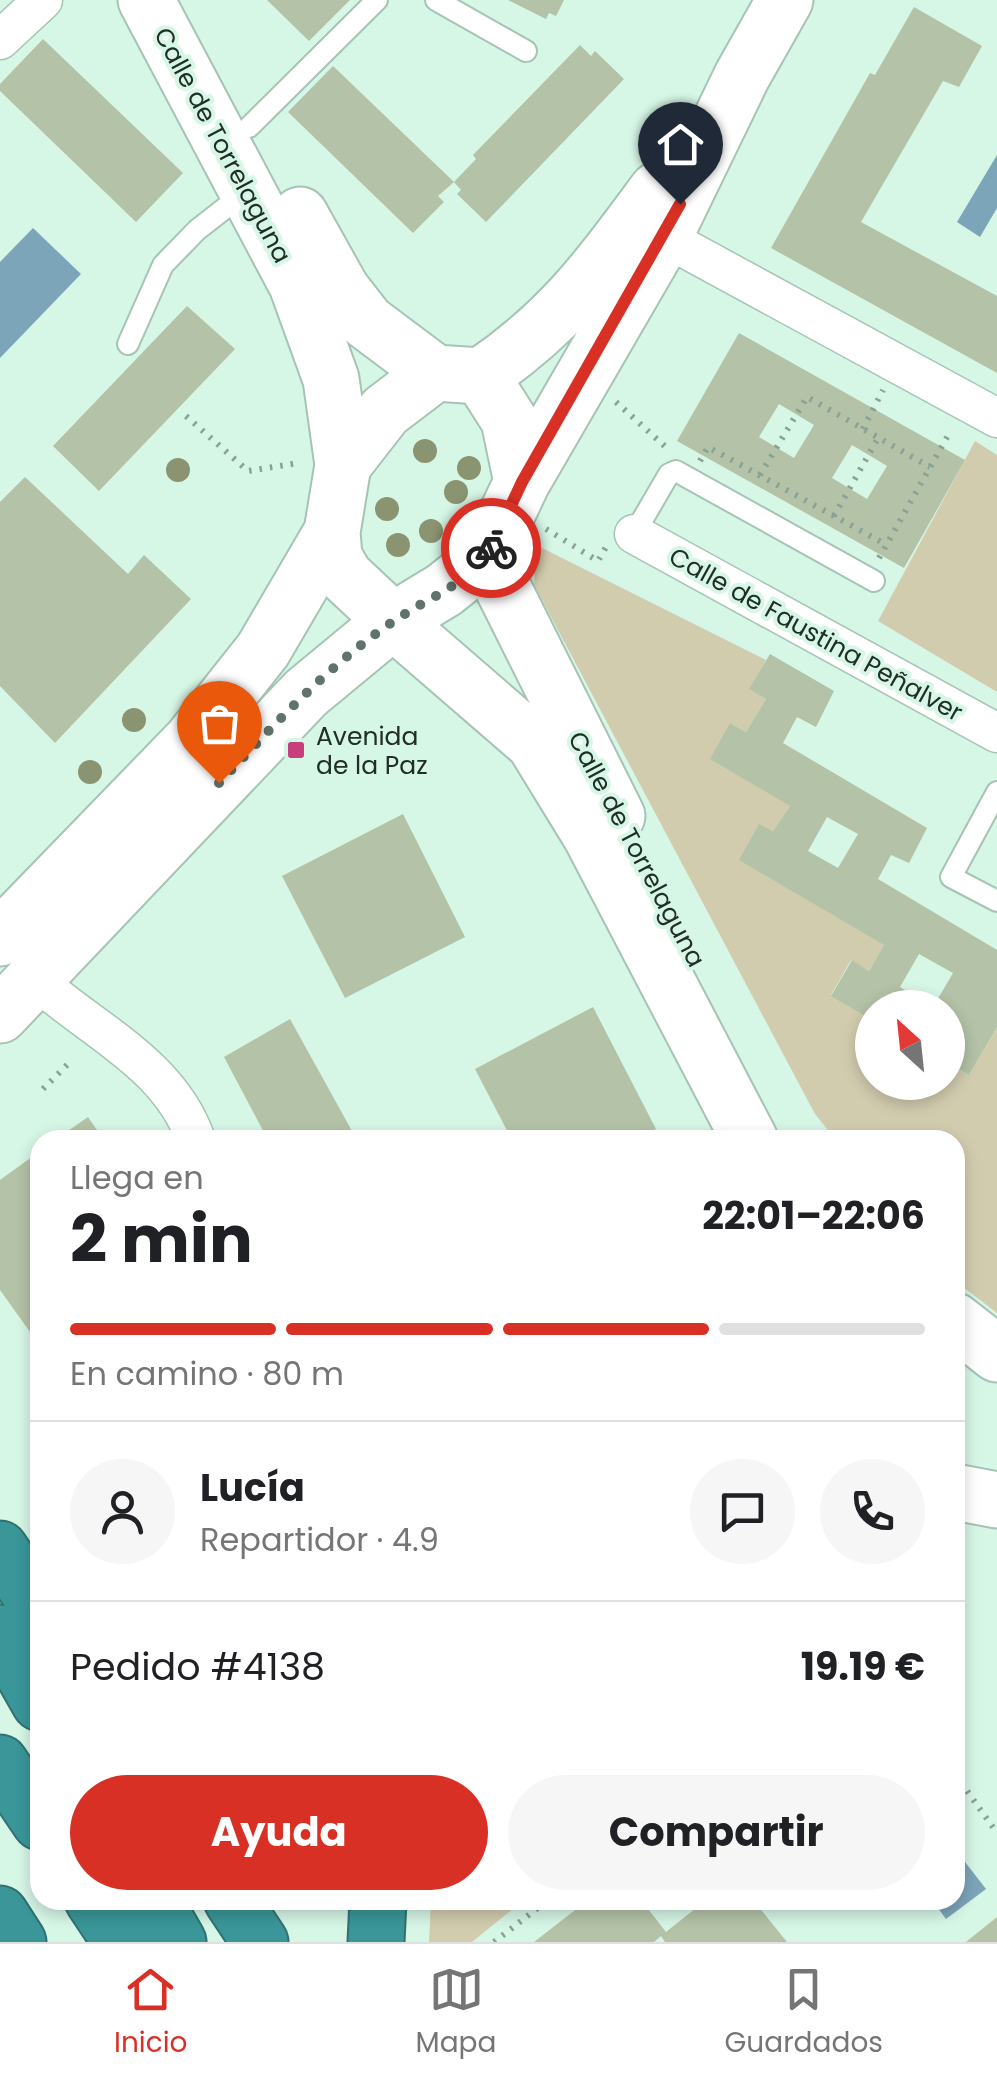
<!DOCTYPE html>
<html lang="es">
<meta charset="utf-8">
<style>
:root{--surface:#fff;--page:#f6f6f6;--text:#202124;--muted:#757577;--line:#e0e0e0;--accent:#d93025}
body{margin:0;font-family:Poppins,sans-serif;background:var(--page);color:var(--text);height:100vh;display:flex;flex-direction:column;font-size:38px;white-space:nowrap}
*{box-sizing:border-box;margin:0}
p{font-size:32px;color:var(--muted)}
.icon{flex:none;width:55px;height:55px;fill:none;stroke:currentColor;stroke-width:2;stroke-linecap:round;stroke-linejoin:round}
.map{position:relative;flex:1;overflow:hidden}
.drawer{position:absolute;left:30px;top:1130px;width:935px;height:780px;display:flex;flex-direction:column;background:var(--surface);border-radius:30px;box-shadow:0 5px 15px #0003}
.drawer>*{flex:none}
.needle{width:65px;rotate:333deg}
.fabs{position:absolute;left:855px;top:990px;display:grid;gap:20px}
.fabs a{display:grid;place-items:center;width:110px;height:110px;border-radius:50%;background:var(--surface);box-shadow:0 5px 15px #0003;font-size:50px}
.pin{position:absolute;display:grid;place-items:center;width:85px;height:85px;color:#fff;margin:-102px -42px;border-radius:50% 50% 50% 0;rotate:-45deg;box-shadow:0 0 10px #0007}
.pin .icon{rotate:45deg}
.courier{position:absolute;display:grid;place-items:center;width:100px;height:100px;margin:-50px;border:8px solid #d93025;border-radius:50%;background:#fff;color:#222;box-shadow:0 2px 12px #0007}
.summary em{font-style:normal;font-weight:700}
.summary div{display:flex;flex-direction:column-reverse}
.summary{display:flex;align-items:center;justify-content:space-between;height:170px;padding:0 40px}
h1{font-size:65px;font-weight:700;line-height:75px}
.bar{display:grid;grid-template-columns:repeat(4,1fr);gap:15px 10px;align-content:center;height:120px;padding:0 40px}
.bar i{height:12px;border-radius:8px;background:var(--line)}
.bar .selected{background:var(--accent)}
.bar p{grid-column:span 4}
.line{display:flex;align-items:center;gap:25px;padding:0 40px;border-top:2px solid var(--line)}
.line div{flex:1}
.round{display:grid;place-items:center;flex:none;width:105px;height:105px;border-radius:52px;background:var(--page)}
.action{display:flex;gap:20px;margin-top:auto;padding:20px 40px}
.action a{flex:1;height:115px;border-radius:60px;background:var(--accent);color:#fff;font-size:40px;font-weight:700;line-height:115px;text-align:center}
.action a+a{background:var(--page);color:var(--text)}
.tab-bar{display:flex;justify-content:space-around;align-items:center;height:140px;border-top:2px solid var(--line);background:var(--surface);font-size:28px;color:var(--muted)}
.tab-bar a{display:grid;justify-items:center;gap:5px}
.tab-bar .selected{color:var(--accent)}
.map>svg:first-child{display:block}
.green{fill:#d2ccaf}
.water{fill:#7ca5ba}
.building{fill:#b4c2a7;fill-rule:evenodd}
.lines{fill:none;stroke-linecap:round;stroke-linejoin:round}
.lane-casing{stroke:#a5c4b5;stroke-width:24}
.street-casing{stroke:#a5c4b5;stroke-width:41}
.secondary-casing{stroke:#a5c4b5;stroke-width:59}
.highway-casing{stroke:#317170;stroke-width:59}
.path{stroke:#8aa196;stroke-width:6;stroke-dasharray:2.5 8;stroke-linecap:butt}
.lane{stroke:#fff;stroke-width:20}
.street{stroke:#fff;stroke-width:38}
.secondary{stroke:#fff;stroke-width:55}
.highway{stroke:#3a9698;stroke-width:55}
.tree{fill:#8b9471}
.done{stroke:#60736a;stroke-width:10;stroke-dasharray:0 18}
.route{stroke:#d93025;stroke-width:12}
.poi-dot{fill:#c63e7b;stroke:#d6f6e6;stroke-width:4}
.labels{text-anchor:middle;stroke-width:8;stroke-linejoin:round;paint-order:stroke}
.street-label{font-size:25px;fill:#212d27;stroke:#d6f6e6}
.poi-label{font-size:25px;fill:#212d27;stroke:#d6f6e6;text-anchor:start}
</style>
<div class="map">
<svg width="997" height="1942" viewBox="0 0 997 1942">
<rect width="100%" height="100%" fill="#d6f6e6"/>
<path class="green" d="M975,441L997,455V692L878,621Z
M536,545L766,660L750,689L766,699L746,732L730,723L790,806L773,831L759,825L884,945L869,971L851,960L831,995L872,1020V1082H948V1063L969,1075L997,1027V1313L955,1281V1140H836L815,1114L534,585Z
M431,1900H524L472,1942H429Z"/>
<path class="water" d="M997,155V208L980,237L957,222Z
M33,228L81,274L0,358V262Z
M955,1849L986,1889L946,1919L932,1900H955Z"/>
<path class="building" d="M267,0H350L309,41Z
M508,0H564L556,16L549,13L546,19Z
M914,7L982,46L959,87L943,81L861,222L997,296V373L771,248L870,73L875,75Z
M43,39L183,173L136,222L0,91V84Z
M580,45L591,56L595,51L624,79L486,222L457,194L461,190L454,182L476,159L473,155Z
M333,66L454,182L438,196L444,202L413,233L288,112Z
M187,306L235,349L99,491L53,446Z
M739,333L965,460L904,568L677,441ZM779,404L814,425L794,458L759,437ZM852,445L887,466L867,499L832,478Z
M25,477L128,574L144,555L191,599L55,743L0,686V502Z
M770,654L834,691L816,727L797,717L783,743L927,828L909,863L891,855L878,879L997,950V1027L969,1075L948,1063V1008H872V1020L831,996L852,960L869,971L884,945L739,860L759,824L773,831L790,806L710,759L730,723L746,732L766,699L749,689ZM827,817L858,834L838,868L808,851ZM919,954L953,973L933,1007L900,987Z
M403,814L465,937L345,998L282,876Z
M593,1007L656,1129L634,1140H512L475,1069Z
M290,1019L357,1140H268L224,1057Z
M88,1117L104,1140H55Z
M40,1151V1346L0,1290V1180Z
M588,1900H641L666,1932L706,1900H753L787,1942H665L661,1936L654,1942H534Z
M997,1917V1942H966Z"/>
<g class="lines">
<g class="lane-casing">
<path id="lane" d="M436,0L526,51
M249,127L377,0
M128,344L163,265L197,230L247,191
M634,534L669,474L676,471L874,581
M997,792L951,877L997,901"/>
</g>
<g class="street-casing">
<path id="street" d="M0,40L43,0
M664,237L997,418
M634,534L997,733
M35,979C91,1030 169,1063 196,1140"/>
</g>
<g class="secondary-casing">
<path id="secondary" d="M146,0L297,285L331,379L343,465
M300,215L342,290L367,322L435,373
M481,376L435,373L385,411L343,465L332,532L334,557L345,576L393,621L534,743L591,836L750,1140
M481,376C562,321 599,268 657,190
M481,376L509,420L522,482
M487,556L617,816
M0,938L191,741L263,650L332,532
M0,1015L306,693L393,621L444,590L487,556L522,482L664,237L742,76L785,0
M955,1321L997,1354
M955,1492L997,1500"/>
</g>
<g class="highway-casing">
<path id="highway" d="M0,1549L40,1609
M0,1633L40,1703
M0,1763L40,1822
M93,1900L121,1942
M154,1900L178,1942
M232,1900L260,1942
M0,1914L18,1942
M376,1942L378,1900"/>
</g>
<path class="path" d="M616,402L669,450
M186,416L248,471L298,463
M863,429L883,390
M700,461L708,447L887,545
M760,475L807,397L930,467
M834,516L878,438
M546,529L598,561L606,547
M879,558L951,430
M43,1089L70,1062
M955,1774L997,1833
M494,1942L548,1900"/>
<use href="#lane" class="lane"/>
<use href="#street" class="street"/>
<use href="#secondary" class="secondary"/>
<use href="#highway" class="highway"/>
</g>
<g class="tree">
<circle cx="425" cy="451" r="12"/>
<circle cx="469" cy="468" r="12"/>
<circle cx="178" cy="470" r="12"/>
<circle cx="456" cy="492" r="12"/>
<circle cx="387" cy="509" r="12"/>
<circle cx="431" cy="531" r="12"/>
<circle cx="398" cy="545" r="12"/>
<circle cx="134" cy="720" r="12"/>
<circle cx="90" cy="772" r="12"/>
</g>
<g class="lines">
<path class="done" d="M219,783C278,721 339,653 413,609C437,595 478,575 491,548"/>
<path class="route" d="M491,548L522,482L680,204"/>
</g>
<rect class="poi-dot" x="286" y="740" width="20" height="20" rx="5"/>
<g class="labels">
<g class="street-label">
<text transform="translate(223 145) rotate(62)" y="9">Calle de Torrelaguna</text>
<text transform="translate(816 634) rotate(29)" y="9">Calle de Faustina Peñalver</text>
<text transform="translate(637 849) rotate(62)" y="9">Calle de Torrelaguna</text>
</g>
<g class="poi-label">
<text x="316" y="745">Avenida<tspan x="316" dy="29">de la Paz</tspan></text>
</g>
</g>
</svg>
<div class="fabs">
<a><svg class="needle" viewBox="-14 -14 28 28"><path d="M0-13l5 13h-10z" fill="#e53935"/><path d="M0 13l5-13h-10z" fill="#757577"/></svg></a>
</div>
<div class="pin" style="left:219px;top:783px;background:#ea580c"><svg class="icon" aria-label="bag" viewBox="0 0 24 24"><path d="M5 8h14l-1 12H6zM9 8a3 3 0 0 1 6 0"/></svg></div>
<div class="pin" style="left:680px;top:204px;background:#1f2937"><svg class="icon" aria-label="home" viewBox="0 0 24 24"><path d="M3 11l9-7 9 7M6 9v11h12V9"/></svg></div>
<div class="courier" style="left:491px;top:548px"><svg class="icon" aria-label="bike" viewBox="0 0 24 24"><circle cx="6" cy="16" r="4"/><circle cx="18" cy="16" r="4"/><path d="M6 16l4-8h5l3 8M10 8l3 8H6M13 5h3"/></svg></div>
<section class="drawer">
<div class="summary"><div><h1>2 min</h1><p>Llega en</p></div><em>22:01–22:06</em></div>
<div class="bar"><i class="selected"></i><i class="selected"></i><i class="selected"></i><i></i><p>En camino · 80 m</p></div>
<div class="line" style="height:180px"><a class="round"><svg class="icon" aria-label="person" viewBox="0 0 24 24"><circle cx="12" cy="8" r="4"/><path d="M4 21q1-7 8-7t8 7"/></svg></a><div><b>Lucía</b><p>Repartidor · 4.9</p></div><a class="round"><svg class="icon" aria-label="chat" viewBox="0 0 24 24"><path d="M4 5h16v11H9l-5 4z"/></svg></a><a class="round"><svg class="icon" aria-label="phone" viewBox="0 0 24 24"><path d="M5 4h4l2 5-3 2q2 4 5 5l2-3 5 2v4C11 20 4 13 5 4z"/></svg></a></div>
<div class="line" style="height:130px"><div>Pedido #4138</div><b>19.19 €</b></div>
<div class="action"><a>Ayuda</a><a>Compartir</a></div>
</section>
</div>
<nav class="tab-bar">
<a class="selected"><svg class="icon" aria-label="home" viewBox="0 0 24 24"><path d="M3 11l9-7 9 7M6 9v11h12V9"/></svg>Inicio</a>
<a><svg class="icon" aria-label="map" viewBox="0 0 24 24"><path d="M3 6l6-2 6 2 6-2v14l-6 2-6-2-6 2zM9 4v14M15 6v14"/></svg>Mapa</a>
<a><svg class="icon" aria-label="saved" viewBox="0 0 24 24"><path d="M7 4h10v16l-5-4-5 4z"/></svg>Guardados</a>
</nav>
